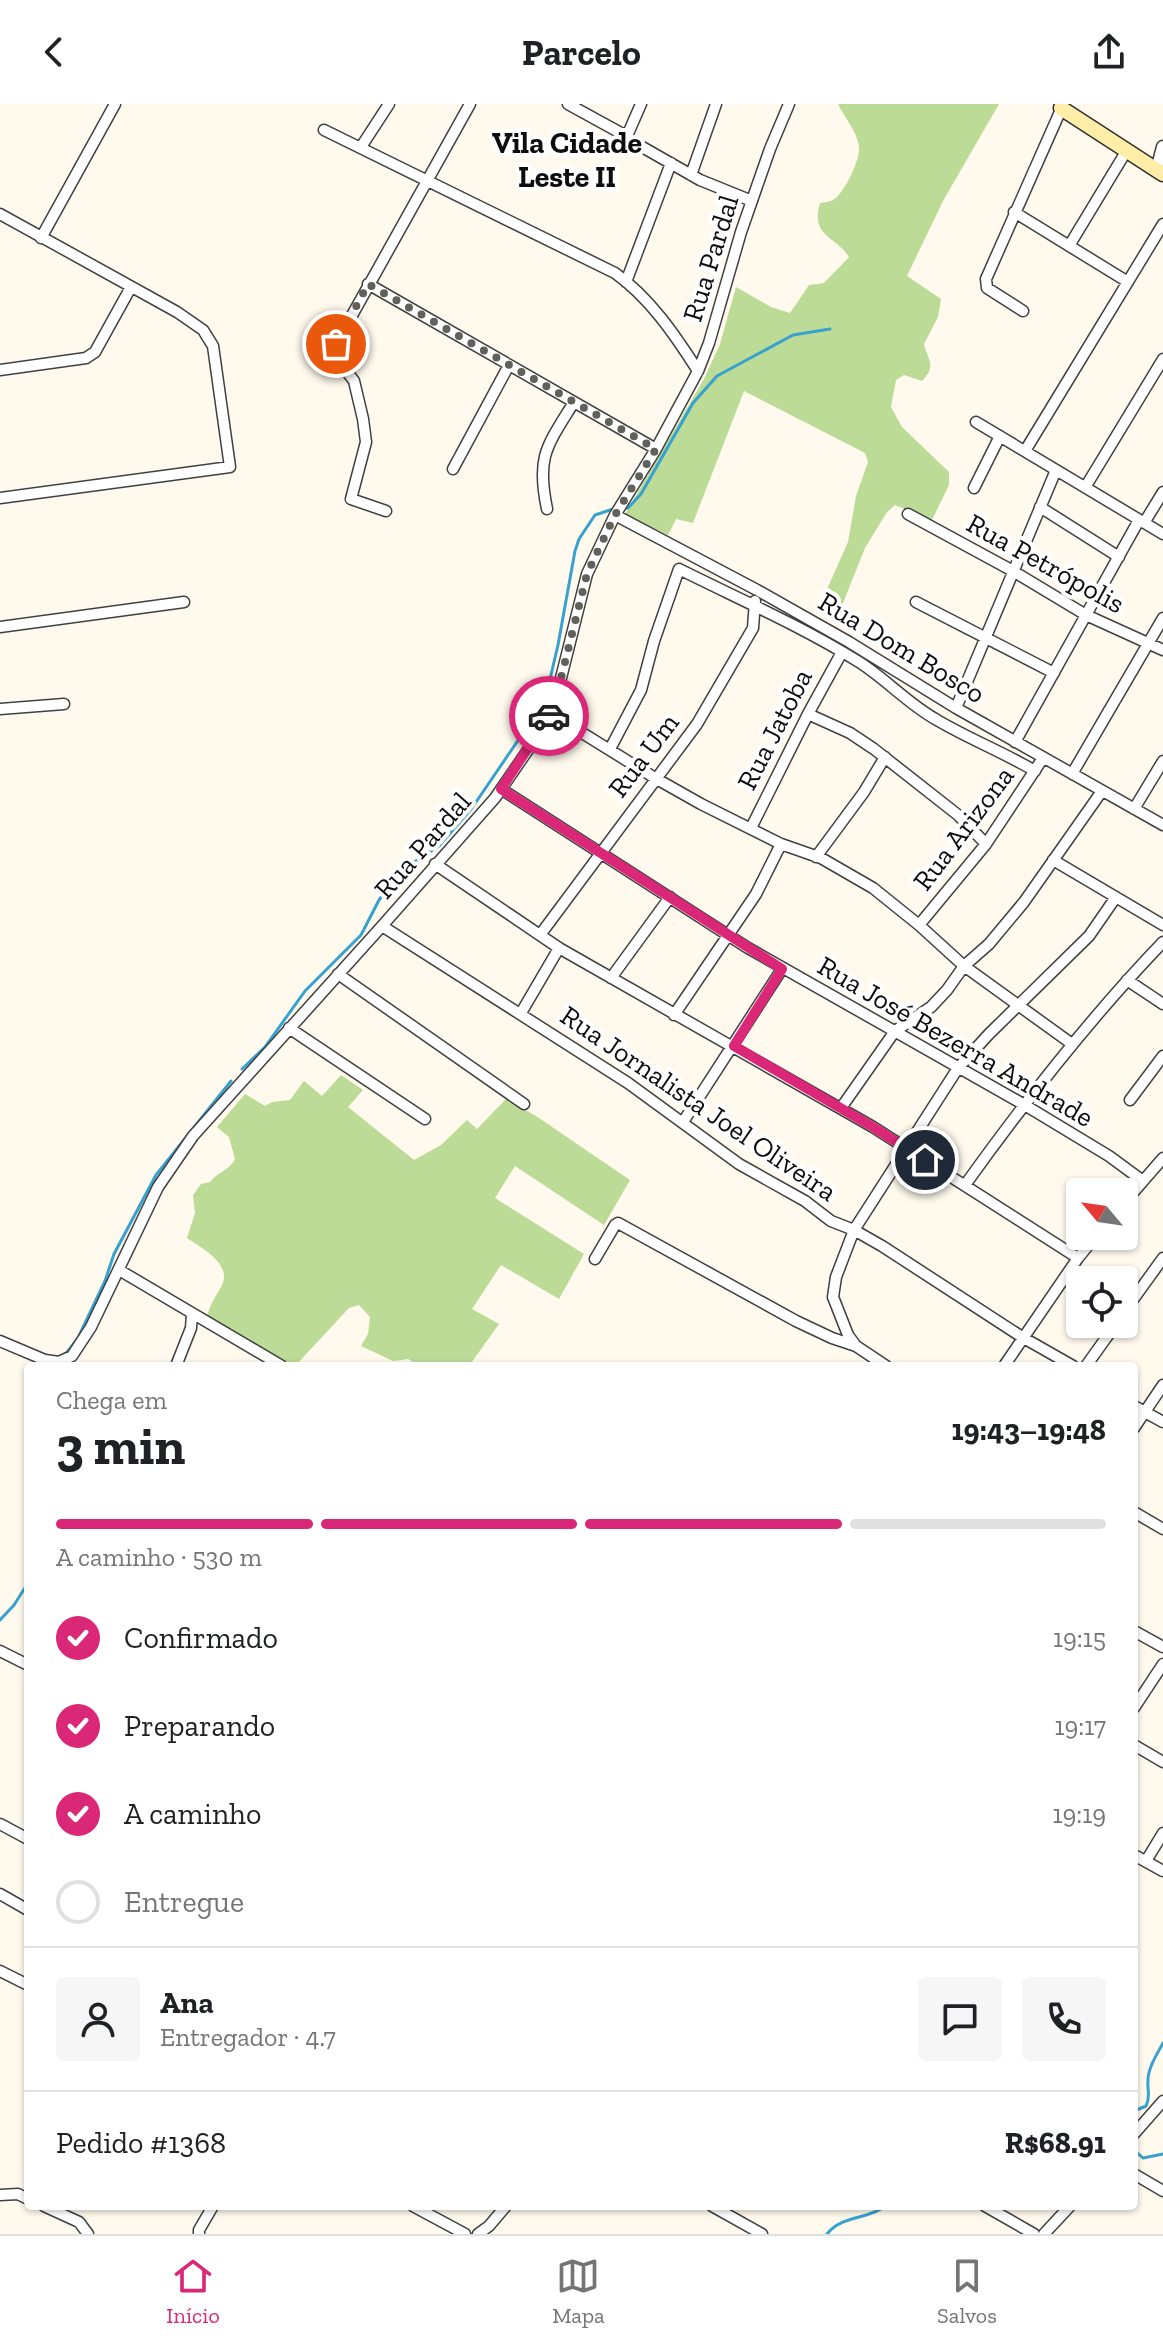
<!DOCTYPE html>
<html lang="pt">
<meta charset="utf-8">
<style>
:root{--surface:#fff;--page:#f6f6f6;--text:#202124;--muted:#757577;--line:#e0e0e0;--accent:#db2777}
body{margin:0;font-family:"Zilla Slab",serif;background:var(--page);color:var(--text);height:100vh;display:flex;flex-direction:column;font-size:30px;white-space:nowrap}
*{box-sizing:border-box;margin:0}
p{font-size:26px;color:var(--muted)}
.icon{flex:none;width:44px;height:44px;fill:none;stroke:currentColor;stroke-width:2;stroke-linecap:round;stroke-linejoin:round}
.map{position:relative;flex:1;overflow:hidden}
.sheet{position:absolute;left:24px;top:1258px;width:1114px;height:848px;display:flex;flex-direction:column;background:var(--surface);border-radius:8px;box-shadow:0 2px 6px #0004}
.sheet>*{flex:none}
.needle{width:52px;rotate:299deg}
.controls{position:absolute;left:1066px;top:1074px;display:grid;gap:16px}
.controls a{display:grid;place-items:center;width:72px;height:72px;border-radius:8px;background:var(--surface);box-shadow:0 2px 6px #0004;font-size:40px}
.pin{position:absolute;display:grid;place-items:center;width:68px;height:68px;color:#fff;margin:-34px;border:4px solid #fff;border-radius:50%;box-shadow:0 2px 8px #0007}
.courier{position:absolute;display:grid;place-items:center;width:80px;height:80px;margin:-40px;border:6px solid #db2777;border-radius:50%;background:#fff;color:#222;box-shadow:0 2px 10px #0007}
.overview em{font-style:normal;font-weight:700}
.overview div{display:flex;flex-direction:column-reverse}
.overview{display:flex;align-items:center;justify-content:space-between;height:136px;padding:0 32px}
h1{font-size:52px;font-weight:700;line-height:60px}
.bar{display:grid;grid-template-columns:repeat(4,1fr);gap:12px 8px;align-content:center;height:96px;padding:0 32px}
.bar i{height:10px;border-radius:6px;background:var(--line)}
.bar .active{background:var(--accent)}
.bar p{grid-column:span 4}
.line{display:flex;align-items:center;gap:20px;padding:0 32px;border-top:2px solid var(--line)}
.line div{flex:1}
.round{display:grid;place-items:center;flex:none;width:84px;height:84px;border-radius:8px;background:var(--page)}
ol{padding:0 32px;list-style:none}
li{display:flex;align-items:center;gap:24px;height:88px}
li p{margin-inline-start:auto}
li .icon{padding:8px;border-radius:50%;background:var(--accent);color:#fff;stroke-width:4}
li:last-child{color:var(--muted)}
li i{width:44px;height:44px;border:4px solid var(--line);border-radius:50%}
header{display:flex;justify-content:space-between;align-items:center;height:104px;padding:0 32px;background:var(--surface);font-size:36px;font-weight:700}
.menu{display:flex;justify-content:space-around;align-items:center;height:112px;border-top:2px solid var(--line);background:var(--surface);font-size:22px;color:var(--muted)}
.menu a{display:grid;justify-items:center;gap:4px}
.menu .active{color:var(--accent)}
.map>svg:first-child{display:block}
.forest{fill:#bbdb96}
.lines{fill:none;stroke-linecap:round;stroke-linejoin:round}
.stream{stroke:#37a1cf;stroke-width:3}
.minor-casing{stroke:#404040;stroke-width:13}
.tertiary-casing{stroke:#404040;stroke-width:15}
.secondary-casing{stroke:#2f2f2f;stroke-width:17}
.minor{stroke:#fff;stroke-width:10}
.tertiary{stroke:#fff;stroke-width:12}
.secondary{stroke:#ffeda8;stroke-width:14}
.done{stroke:#62605b;stroke-width:8;stroke-dasharray:0 14.4}
.route{stroke:#db2777;stroke-width:10}
.labels{text-anchor:middle;stroke-width:8;stroke-linejoin:round;paint-order:stroke}
.street-label{font-size:28px;fill:#0d0d0d;stroke:#fff}
.neighbourhood-label{font-size:30px;font-weight:bold;fill:#0d0d0d;stroke:#fff}
</style>
<header><svg class="icon" aria-label="back" viewBox="0 0 24 24"><path d="M15 5l-7 7 7 7"/></svg>Parcelo<svg class="icon" aria-label="share" viewBox="0 0 24 24"><path d="M12 15V3M7 8l5-5 5 5M5 13v7h14v-7"/></svg></header>
<div class="map">
<svg width="1163" height="2130" viewBox="0 0 1163 2130">
<rect width="100%" height="100%" fill="#fffaed"/>
<path class="forest" d="M838,0H999L943,97L907,172L941,195L938,213L924,240C928,257 937,261 922,277L904,271L896,276L891,303L902,323L949,368V381L932,416L895,401L887,408L865,444L843,499L832,513L820,507V501L848,438L856,392L868,358L865,349L744,287L693,419L676,415L668,431L625,410L704,275L720,240L736,183L771,203L790,209L809,181L824,179L849,153C835,131 810,133 820,99C824,98 829,98 833,96C843,91 859,58 859,46C860,31 844,13 838,0Z
M341,971L363,986L348,1003L414,1056L441,1041L467,1016L477,1025L506,995L536,1012L630,1076L604,1121L515,1062L495,1094L584,1150L559,1195L501,1161L472,1205L499,1220L469,1262H421L408,1255L393,1257L361,1242L368,1230L370,1213L359,1201L349,1204L295,1262L207,1213C210,1200 215,1194 221,1183C234,1161 202,1144 187,1134L195,1109L193,1091L201,1080L210,1078C217,1068 229,1067 235,1055L229,1033L217,1023L245,990L265,1002L272,998L290,996L304,977L322,992Z"/>
<g class="lines">
<path class="stream" d="M624,404H628L641,390L693,299L717,272L793,231L830,225
M242,965L265,943L305,887L361,831L379,796L396,773L405,764L439,742L472,704L538,607L546,592L558,541L575,447L579,435L595,411L616,404
M65,1251L78,1234L105,1177L114,1150L156,1071L231,977
M73,1260L74,1262
M0,1516L14,1501L28,1479
M1134,2007L1146,2002C1151,1992 1147,1987 1148,1976C1148,1964 1157,1950 1163,1939
M1134,2046L1143,2054L1163,2050
M827,2130C842,2111 867,2116 886,2102"/>
<g class="minor-casing">
<path id="minor" d="M568,0L628,33
M641,0L627,32L630,36L700,76L752,97
M324,26L615,169C650,194 675,231 698,267
M361,43L389,0
M691,71L716,0
M1014,108L1128,178
M0,110L177,208L203,226L213,242L230,363L0,394
M41,134L115,0
M1069,142L1127,46
M626,178L671,59
M368,180L656,345
M1023,207L987,184L986,175L1063,1
M0,266L86,254L95,248L131,183
M976,318L1163,430
M1025,347L1163,120
M453,365L509,261
M1086,382L1163,255
M974,384L1000,332
M1040,403L1119,453
M547,405C536,352 547,342 574,298
M386,407L351,395L366,338L363,315L354,277L342,261L336,240L470,0
M908,410L1013,467L1086,511L1163,546
M615,411L757,486L849,538L956,604L1163,721
M1144,419L1163,388
M916,498L1054,569
M0,523L184,498
M956,604L1056,366
M0,605L64,600
M550,609L655,674L701,700L781,740L821,754L873,784L919,821L964,862L1072,940
M808,610L850,629L874,645L958,711L986,740
M1015,638L1139,416
M610,645L641,586L654,537L679,465C739,495 801,522 859,558C886,575 908,600 937,616C969,635 1003,648 1035,667
M1072,670L1163,514
M501,685L748,844L1023,1000L1109,1052L1143,1077
M1134,705L1163,657
M751,724L808,610L842,548
M816,753L864,688L885,653
M1053,756L1163,821
M435,760L559,844L873,1023L1078,1154
M919,821L986,740L1043,654
M382,822L628,979L739,1060L805,1097L831,1117L854,1126L882,1142L1022,1233L1073,1262
M540,831L697,620L753,524L755,497
M338,870L524,1000
M611,874L670,793
M1127,876L1163,900
M521,909L559,844
M674,911L756,790L781,740
M289,924L425,1015
M1130,996L1163,952
M841,1004L895,927L931,903L947,886L964,862L989,840L1024,798L1102,687
M683,1018L782,865
M965,1081C1026,996 1090,914 1163,838
M1124,1099L1163,1054
M595,1155L615,1121L618,1119L796,1217L832,1234L856,1242L886,1262
M119,1166L282,1262
M1124,1208L1163,1154
M0,1237L45,1256L59,1258L72,1252L91,1223L158,1083L193,1032L382,822L495,694L543,624L556,594L587,470L615,411L656,345L698,267L709,239L741,128L770,45L789,0
M856,1242L848,1231L833,1193L836,1173L854,1126L958,964L989,930L1089,832L1116,793
M176,1262L191,1224L192,1210
M1004,1262L1078,1154L1096,1132
M1086,1262L1116,1220
M1134,1302L1163,1318
M1134,1324L1163,1281
M1134,1408L1163,1425
M1134,1527L1163,1543
M0,1547L28,1561
M1134,1604L1163,1560
M1134,1641L1163,1658
M0,1720L28,1735
M1134,1751L1163,1767
M1146,1757L1163,1729
M0,1790L28,1806
M0,1867L28,1881
M1134,2030L1163,1997
M1134,2070L1163,2087
M0,2091L18,2090L28,2095
M44,2102L79,2118L88,2130
M413,2102L465,2130
M712,2102L762,2130
M985,2102L1034,2130
M199,2130V2126L213,2102
M478,2130L489,2122L506,2102
M1044,2130L1070,2102"/>
</g>
<g class="tertiary-casing">
<path id="tertiary" d="M1157,66L1163,43"/>
</g>
<g class="secondary-casing">
<path id="secondary" d="M1061,4L1163,70"/>
</g>
<use href="#minor" class="minor"/>
<use href="#tertiary" class="tertiary"/>
<use href="#secondary" class="secondary"/>
</g>
<g class="lines">
<path class="done" d="M336,240L368,180L656,345L615,411L587,470L556,594L549,612"/>
<path class="route" d="M549,612L501,685L782,865L734,942L873,1023L925,1056"/>
</g>
<g class="labels">
<g class="street-label">
<text transform="translate(710 154) rotate(-73)" y="10">Rua Pardal</text>
<text transform="translate(1046 459) rotate(29)" y="10">Rua Petrópolis</text>
<text transform="translate(902 543) rotate(31)" y="10">Rua Dom Bosco</text>
<text transform="translate(774 625) rotate(-63)" y="10">Rua Jatoba</text>
<text transform="translate(643 651) rotate(-53)" y="10">Rua Um</text>
<text transform="translate(963 724) rotate(-53)" y="10">Rua Arizona</text>
<text transform="translate(422 741) rotate(-49)" y="10">Rua Pardal</text>
<text transform="translate(956 937) rotate(30)" y="10">Rua José Bezerra Andrade</text>
<text transform="translate(699 999) rotate(34)" y="10">Rua Jornalista Joel Oliveira</text>
</g>
<g class="neighbourhood-label">
<text x="567" y="49">Vila Cidade<tspan x="567" dy="34">Leste II</tspan></text>
</g>
</g>
</svg>
<div class="controls">
<a><svg class="needle" viewBox="-14 -14 28 28"><path d="M0-13l5 13h-10z" fill="#e53935"/><path d="M0 13l5-13h-10z" fill="#757577"/></svg></a>
<a><svg class="icon" aria-label="locate" viewBox="0 0 24 24"><circle cx="12" cy="12" r="6"/><path d="M12 2v4M12 18v4M2 12h4M18 12h4"/></svg></a>
</div>
<div class="pin" style="left:336px;top:240px;background:#ea580c"><svg class="icon" aria-label="bag" viewBox="0 0 24 24"><path d="M5 8h14l-1 12H6zM9 8a3 3 0 0 1 6 0"/></svg></div>
<div class="pin" style="left:925px;top:1056px;background:#1f2937"><svg class="icon" aria-label="home" viewBox="0 0 24 24"><path d="M3 11l9-7 9 7M6 9v11h12V9"/></svg></div>
<div class="courier" style="left:549px;top:612px"><svg class="icon" aria-label="car" viewBox="0 0 24 24"><path d="M5 17H2v-5l4-1 3-4h7l3 4 3 1v5h-3M9 17h6M6 11h13"/><circle cx="7" cy="17" r="2"/><circle cx="17" cy="17" r="2"/></svg></div>
<section class="sheet">
<div class="overview"><div><h1>3 min</h1><p>Chega em</p></div><em>19:43–19:48</em></div>
<div class="bar"><i class="active"></i><i class="active"></i><i class="active"></i><i></i><p>A caminho · 530 m</p></div>
<ol>
<li><svg class="icon" aria-label="check" viewBox="0 0 24 24"><path d="M5 12l5 5 9-10"/></svg>Confirmado<p>19:15</p></li>
<li><svg class="icon" aria-label="check" viewBox="0 0 24 24"><path d="M5 12l5 5 9-10"/></svg>Preparando<p>19:17</p></li>
<li><svg class="icon" aria-label="check" viewBox="0 0 24 24"><path d="M5 12l5 5 9-10"/></svg>A caminho<p>19:19</p></li>
<li><i></i>Entregue</li>
</ol>
<div class="line" style="height:144px"><a class="round"><svg class="icon" aria-label="person" viewBox="0 0 24 24"><circle cx="12" cy="8" r="4"/><path d="M4 21q1-7 8-7t8 7"/></svg></a><div><b>Ana</b><p>Entregador · 4.7</p></div><a class="round"><svg class="icon" aria-label="chat" viewBox="0 0 24 24"><path d="M4 5h16v11H9l-5 4z"/></svg></a><a class="round"><svg class="icon" aria-label="phone" viewBox="0 0 24 24"><path d="M5 4h4l2 5-3 2q2 4 5 5l2-3 5 2v4C11 20 4 13 5 4z"/></svg></a></div>
<div class="line" style="height:104px"><div>Pedido #1368</div><b>R$68.91</b></div>
</section>
</div>
<nav class="menu">
<a class="active"><svg class="icon" aria-label="home" viewBox="0 0 24 24"><path d="M3 11l9-7 9 7M6 9v11h12V9"/></svg>Início</a>
<a><svg class="icon" aria-label="map" viewBox="0 0 24 24"><path d="M3 6l6-2 6 2 6-2v14l-6 2-6-2-6 2zM9 4v14M15 6v14"/></svg>Mapa</a>
<a><svg class="icon" aria-label="saved" viewBox="0 0 24 24"><path d="M7 4h10v16l-5-4-5 4z"/></svg>Salvos</a>
</nav>
